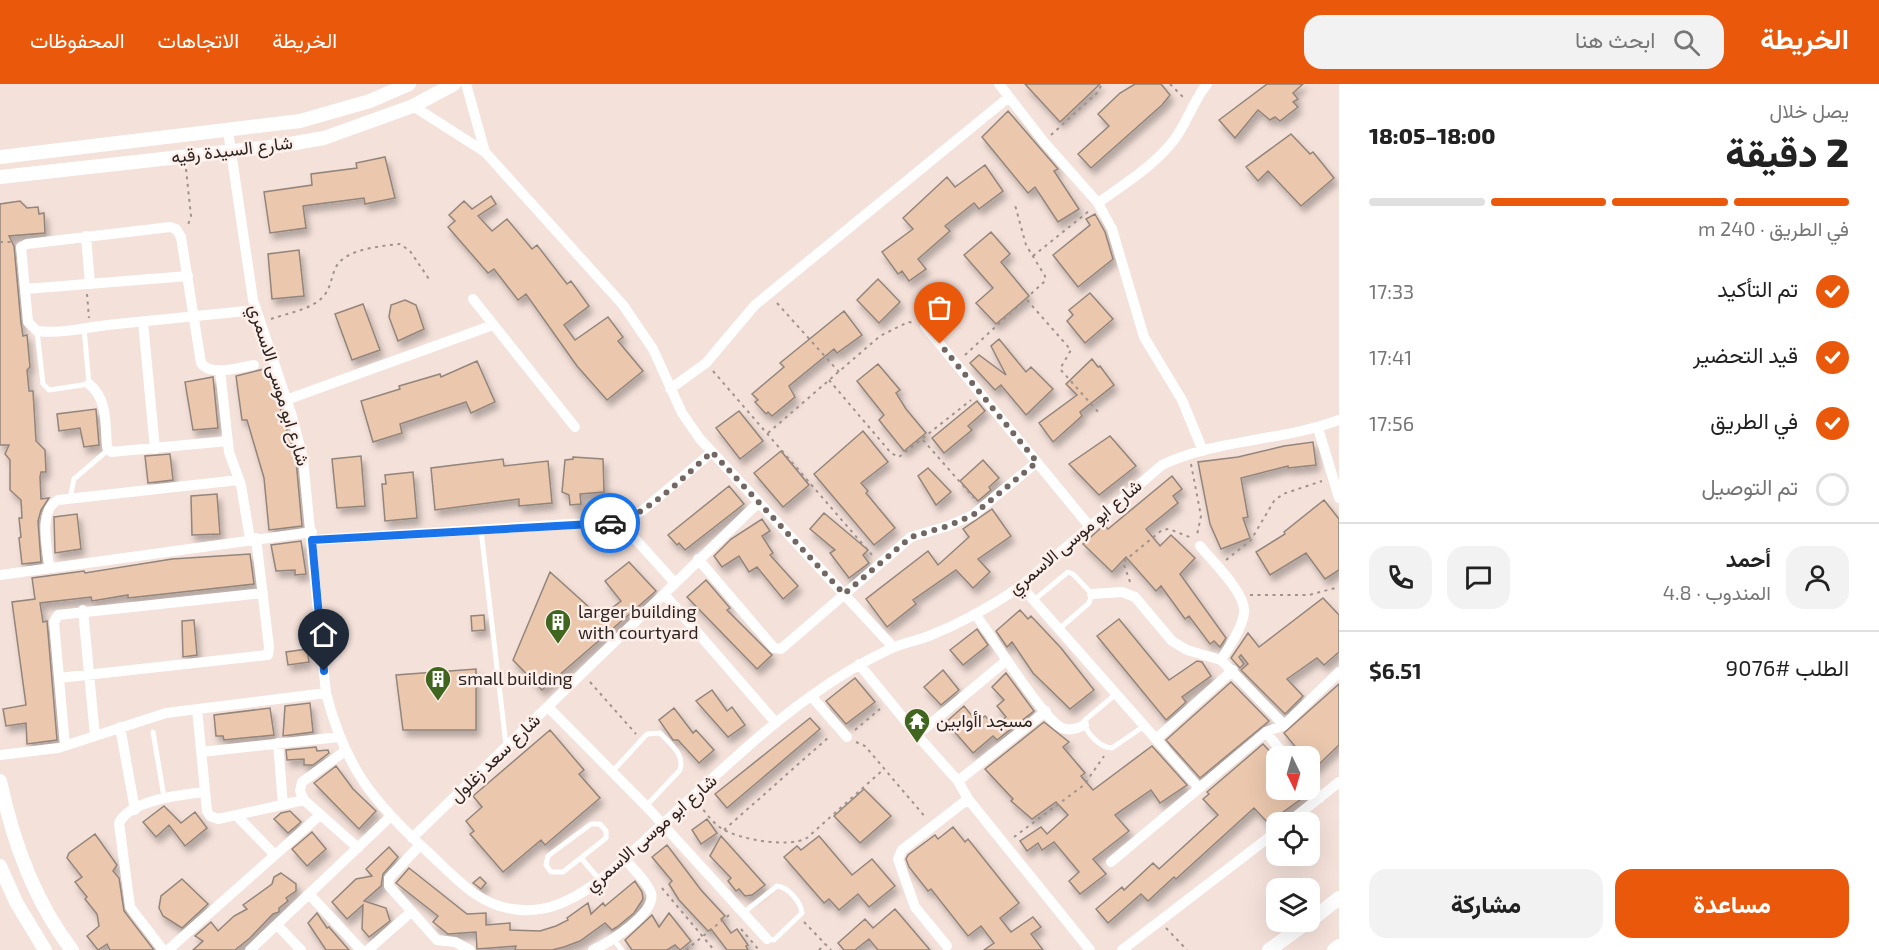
<!DOCTYPE html>
<html lang="ar">
<meta charset="utf-8">
<style>
:root{--surface:#fff;--page:#f2f2f2;--text:#222;--muted:#767676;--line:#e0e0e0;--accent:#ea580c}
body{margin:0;font-family:"Exo 2",Vazirmatn,sans-serif;background:var(--page);color:var(--text);direction:rtl;height:100vh;display:flex;flex-direction:column;font-size:22px;white-space:nowrap}
*{box-sizing:border-box;margin:0}
p{font-size:20px;color:var(--muted)}
.icon{flex:none;width:33px;height:33px;fill:none;stroke:currentColor;stroke-width:2;stroke-linecap:round;stroke-linejoin:round}
.map{position:relative;flex:1;overflow:hidden;direction:ltr}
.side{display:flex;flex-direction:column;background:var(--surface);width:540px}
.side>*{flex:none}
.needle{width:39px;rotate:175deg}
.tools{position:absolute;left:1266px;top:662px;display:grid;gap:12px}
.tools a{display:grid;place-items:center;width:54px;height:54px;border-radius:12px;background:var(--surface);box-shadow:0 6px 24px #0002;font-size:30px}
.pin{position:absolute;display:grid;place-items:center;width:51px;height:51px;color:#fff;margin:-62px -26px;border-radius:50% 50% 50% 0;rotate:-45deg;box-shadow:0 0 6px #0007}
.pin .icon{rotate:45deg}
.courier{position:absolute;display:grid;place-items:center;width:60px;height:60px;margin:-30px;border:4px solid #1a73e8;border-radius:50%;background:#fff;color:#222;box-shadow:0 2px 8px #0007}
.overview em{font-style:normal;font-weight:800}
.overview div{display:flex;flex-direction:column-reverse}
.overview{display:flex;align-items:center;justify-content:space-between;height:102px;padding:0 30px}
h1{font-size:39px;font-weight:800;line-height:45px}
.bar{display:grid;grid-template-columns:repeat(4,1fr);gap:9px 6px;align-content:center;height:72px;padding:0 30px}
.bar i{height:8px;border-radius:4px;background:var(--line)}
.bar .current{background:var(--accent)}
.bar p{grid-column:span 4}
.line{display:flex;align-items:center;gap:15px;padding:0 30px;border-top:2px solid var(--line)}
.line div{flex:1}
.round{display:grid;place-items:center;flex:none;width:63px;height:63px;border-radius:18px;background:var(--page)}
ol{padding:0 30px;list-style:none}
li{display:flex;align-items:center;gap:18px;height:66px}
li p{margin-inline-start:auto}
li .icon{padding:6px;border-radius:50%;background:var(--accent);color:#fff;stroke-width:4}
li:last-child{color:var(--muted)}
li i{width:33px;height:33px;border:3px solid var(--line);border-radius:50%}
.cta{display:flex;gap:12px;margin-top:auto;padding:12px 30px}
.cta a{flex:1;height:69px;border-radius:18px;background:var(--accent);color:#fff;font-size:24px;font-weight:800;line-height:69px;text-align:center}
.cta a+a{background:var(--page);color:var(--text)}
header{display:flex;align-items:center;gap:36px;box-sizing:border-box;height:84px;padding:0 30px;background:var(--accent);color:#fff}
header strong{font-size:28px}
nav{display:flex;gap:33px;margin-inline-start:auto;font-size:21px}
.search{width:420px;height:54px;background:var(--page);display:flex;align-items:center;gap:15px;box-sizing:border-box;padding:0 21px;border-radius:18px;color:var(--muted);font-size:22px}
main{display:flex;flex:1;min-height:0}
.map>svg:first-child{display:block}
.building{fill:#eac7ad;stroke:#93857b;stroke-width:1.5;filter:url(#shadow)}
.lines{fill:none;stroke-linecap:round;stroke-linejoin:round}
.path{stroke:#a0928c;stroke-width:2;stroke-dasharray:3 4.5;stroke-linecap:butt}
.service{stroke:#fff;stroke-width:5}
.minor{stroke:#fff;stroke-width:10}
.tertiary{stroke:#fff;stroke-width:14}
.done{stroke:#726762;stroke-width:6;stroke-dasharray:0 10.8}
.route{stroke:#1a73e8;stroke-width:8}
.labels{text-anchor:middle;stroke-width:5;stroke-linejoin:round;paint-order:stroke}
.street-label{font-size:18px;fill:#2c2522;stroke:#feefea}
.poi-label{font-size:18px;fill:#2c2522;stroke:#feefea;text-anchor:start}
</style>
<header>
<strong>الخريطة</strong>
<div class="search"><svg class="icon" aria-label="search" viewBox="0 0 24 24"><circle cx="10" cy="10" r="6"/><path d="M15 15l6 6"/></svg>ابحث هنا</div>
<nav><a>الخريطة</a><a>الاتجاهات</a><a>المحفوظات</a></nav>
</header>
<main>
<section class="side">
<div class="overview"><div><h1>2 دقيقة</h1><p>يصل خلال</p></div><em>18:00–18:05</em></div>
<div class="bar"><i class="current"></i><i class="current"></i><i class="current"></i><i></i><p>في الطريق · 240 m</p></div>
<ol>
<li><svg class="icon" aria-label="check" viewBox="0 0 24 24"><path d="M5 12l5 5 9-10"/></svg>تم التأكيد<p>17:33</p></li>
<li><svg class="icon" aria-label="check" viewBox="0 0 24 24"><path d="M5 12l5 5 9-10"/></svg>قيد التحضير<p>17:41</p></li>
<li><svg class="icon" aria-label="check" viewBox="0 0 24 24"><path d="M5 12l5 5 9-10"/></svg>في الطريق<p>17:56</p></li>
<li><i></i>تم التوصيل</li>
</ol>
<div class="line" style="height:108px"><a class="round"><svg class="icon" aria-label="person" viewBox="0 0 24 24"><circle cx="12" cy="8" r="4"/><path d="M4 21q1-7 8-7t8 7"/></svg></a><div><b>أحمد</b><p>المندوب · 4.8</p></div><a class="round"><svg class="icon" aria-label="chat" viewBox="0 0 24 24"><path d="M4 5h16v11H9l-5 4z"/></svg></a><a class="round"><svg class="icon" aria-label="phone" viewBox="0 0 24 24"><path d="M5 4h4l2 5-3 2q2 4 5 5l2-3 5 2v4C11 20 4 13 5 4z"/></svg></a></div>
<div class="line" style="height:78px"><div>الطلب #9076</div><b>$6.51</b></div>
<div class="cta"><a>مساعدة</a><a>مشاركة</a></div>
</section>
<div class="map">
<svg width="1339" height="866" viewBox="0 0 1339 866">
<defs>
<filter id="shadow"><feDropShadow dx="3.5" dy="6" stdDeviation="3" flood-color="#0004"/></filter>
</defs>
<rect width="100%" height="100%" fill="#f4e1da"/>
<path class="building" d="M1025,0H1100L1060,38Z
M1135,0H1161L1170,11L1162,21L1091,84L1078,70L1109,42L1098,30L1120,9Z
M1267,0H1303L1293,9L1298,15L1293,18L1298,23L1280,37L1275,33L1270,36L1258,26L1235,54L1219,36Z
M1008,27L1058,85L1054,87L1079,125L1058,138L1035,103L1028,109L982,53Z
M1291,50L1310,70L1313,68L1334,94L1301,122L1268,87L1258,97L1246,83Z
M385,73L395,114L365,120L364,114L303,122L306,144L270,149L264,108L312,101L311,90L357,84L356,79Z
M985,81L1003,107L979,125L974,119L945,142L950,147L918,175L926,185L909,197L902,187L898,190L882,168L913,145L903,134L947,93L955,103Z
M491,112L496,120L478,132L492,147L507,135L532,165L537,161L567,200L571,197L589,222L564,241L575,256L608,233L623,253L618,257L643,287L607,316L577,282L526,210L518,216L494,185L488,189L448,143L455,137L449,131L464,117L472,125Z
M20,117L27,124L38,123L39,130L44,129L45,149L9,152L14,162L21,239L23,252L27,251L30,283L27,286L29,307H33L36,357L45,366L46,388H41L40,393L41,415L49,414L41,426L38,437L41,478L22,480L19,454L21,453L19,434H22L21,416L10,406V376L5,370L9,361H0V120Z
M1095,130L1105,148L1113,175L1078,203L1053,171L1090,141L1086,135Z
M991,148L1010,170L1001,178L1029,212L996,240L976,219L993,204L964,171Z
M299,166L304,212L272,215L268,170Z
M878,195L900,218L879,239L857,216Z
M1090,209L1113,235L1085,259L1067,237L1073,231L1069,226Z
M405,216L416,221L424,245L398,257L389,233L391,221Z
M363,220L380,266L352,276L335,230Z
M844,227L862,251L837,269L834,265L789,302L795,313L772,332L768,328L766,330L755,318L758,316L752,310L784,283L780,279Z
M999,255L1026,288L1031,283L1053,305L1026,331L1001,301L995,306L970,279L979,271L1006,291L991,262Z
M1092,275L1098,283L1100,282L1114,301L1080,328L1082,332L1053,358L1039,339L1077,311L1066,300Z
M477,277L495,318L471,329L466,318L400,340L402,349L373,358L361,317L400,305L399,302L440,290L441,293Z
M878,280L900,306L896,309L906,325L926,349L904,367L879,336L884,331L857,297Z
M268,284L296,376L302,442L269,446L264,394L247,336H242L236,292Z
M213,293L218,344L193,346L185,298Z
M977,317L985,327L968,342L972,346L944,369L932,354Z
M96,325L99,361L84,363L80,344L59,347L57,330Z
M739,327L763,357L740,375L716,344Z
M863,347L888,378L861,399L868,407L866,409L895,444L874,461L814,390Z
M1110,352L1136,382L1099,411L1069,380Z
M1313,358L1316,381L1288,384V382L1241,394L1248,433L1243,434L1250,454L1221,465L1210,440L1198,378L1238,373L1284,362Z
M781,367L809,401L783,423L754,389Z
M170,370L173,396L148,399L145,372Z
M361,372L365,422L337,424L332,375Z
M573,373L603,375L604,408L580,410L581,420L570,421L569,411L562,408L565,376L573,375Z
M503,375L504,382L548,377L552,419L519,422V415L435,426L431,384Z
M983,376L999,394L989,403L991,406L978,417L960,397Z
M928,384L951,408L936,421L918,392Z
M413,388L417,434L385,437L382,400H386L385,391Z
M1172,392L1182,405L1173,412L1178,419L1146,445L1160,462L1171,451L1195,474L1180,490L1226,554L1220,563L1214,557L1210,560L1189,532L1185,535L1161,502L1156,507L1126,473L1112,488L1083,460L1104,441L1108,445Z
M729,402L744,420L685,466L679,459L677,461L668,451Z
M217,410L220,450L192,451L191,412Z
M1324,416L1339,435V486L1325,495L1306,469L1270,491L1256,468L1285,450L1284,448Z
M992,425L1011,452L978,475L990,488L973,504L956,486L913,516L916,520L887,543L866,515L928,467L938,481L969,453L963,445Z
M824,429L868,466L863,471L869,479L849,494L830,469L835,466L810,445Z
M77,430L81,465L55,469L54,433Z
M762,435L770,447L762,452L773,469L770,471L798,502L783,515L757,483L749,488L739,472L722,483L714,472L731,455Z
M301,457L306,490L295,491V486L276,487L271,461Z
M250,470L254,500L128,514V511L92,517L91,513L40,519L43,538L47,537L57,656L27,660L26,639L6,642L3,625L26,621L12,518L35,515L32,494L84,487L85,489L172,475Z
M629,478L656,507L542,606L513,576L550,488L600,533L621,517L605,497Z
M706,496L730,524L727,526L772,571L757,585L687,513Z
M1323,514L1339,531V568L1324,581L1317,574L1287,595L1303,612L1285,630L1241,586L1248,580L1241,571L1239,573L1244,580L1240,584L1231,574L1248,549L1259,563Z
M1020,526L1028,535L1031,532L1061,564L1094,606L1070,625L1033,589L1012,558L1007,563L996,547Z
M484,531L485,546L472,547L471,532Z
M1119,535L1169,596L1197,577L1202,578L1211,592L1182,613L1186,618L1166,636L1097,552Z
M194,536L197,571L183,573L182,537Z
M977,545L988,561L963,581L950,566Z
M307,565L309,578L288,581L286,568Z
M476,585V646H403L396,591Z
M943,586L959,606L941,621L924,603Z
M1006,589L1034,627L997,656L993,652L973,669L946,638L964,622L977,638L985,632L995,642L1006,633L997,622L1004,616L992,603Z
M855,594L875,618L846,640L826,617Z
M1231,598L1269,637L1200,694L1166,656Z
M1339,600V661L1314,685L1310,680V672H1303L1284,649Z
M712,606L727,627L732,623L745,641L728,653L696,617Z
M310,619L313,648L283,652L285,622Z
M270,624L274,651L224,656L223,652H216L214,631Z
M674,624L693,649L696,646L714,666L699,679L678,656H673L659,636Z
M810,634L820,645L727,724L715,710Z
M1044,638L1069,658L1063,663L1085,689L1081,692L1093,706L1152,662L1187,701L1160,719L1151,706L1115,731L1129,747L1093,775L1106,790L1080,810L1069,797L1079,788L1054,758L1042,766L1038,759L1027,767L1020,757L1041,743L1047,750L1068,731L1056,718L1032,735L1011,717L1013,715L985,685Z
M550,646L584,686L579,690L600,714L545,761L541,756L503,788L470,750L474,747L466,737L482,723L473,712Z
M1263,660L1276,674V705H1304L1308,710L1268,739L1254,724L1176,795L1174,793L1148,817L1141,810L1108,839L1096,825L1122,803L1124,806L1153,779L1159,785L1218,731L1203,715L1209,710L1207,708Z
M316,663L317,667L328,666L329,669L313,681H304V675L287,676L286,666Z
M336,682L353,705L376,727L359,745L314,699Z
M864,705L891,732L860,759L834,732Z
M164,722L181,739L195,728L207,744L185,762L169,741L156,753L143,738Z
M290,727L301,738L288,749L274,735L281,729Z
M707,735L717,749L701,760L692,746Z
M953,743L965,758L968,755L1019,819L1000,834L1011,848L1033,833L1041,843L1031,850L1043,866H984L994,859L981,842L968,852L931,805L928,807L909,783L906,775L908,771L935,751L938,755Z
M312,748L326,765L307,782L292,765Z
M95,750L117,781L113,787L119,794L124,827L154,866H110L107,860L98,866L87,852L99,842L97,830L85,815L87,813L75,798L82,793L67,774L69,769Z
M721,752L765,801L752,811L745,812L739,805L736,807L728,797L731,794L710,772Z
M819,752L852,791L872,775L895,802L869,823L858,810L839,826L829,815L824,819L784,773L797,762L801,766Z
M667,761L701,806L725,832L721,835L731,849L737,845L748,861L746,862L748,866H727L711,845L708,847L679,816L669,800L672,797L652,773Z
M389,763L398,773L383,790L381,802L364,817L386,824L390,837L369,853L362,845L363,821L347,835L332,818L356,795L372,792L366,785Z
M409,784L467,830L486,829V841L510,839V846L540,847L556,842L568,836L567,834L588,819L591,830L603,819L605,822L635,797L642,808L643,815L634,829L617,843L612,846L605,839L580,857L564,863L552,866H515L516,862L477,865L476,848L448,850L433,838L438,832L396,799Z
M281,789L296,800V807L286,814L288,817L279,824V828L273,830L250,854L235,866H193L203,857L195,852L211,838L218,847L234,832L247,825L243,821L272,800L274,793Z
M480,793L486,799L481,805L473,799Z
M182,795L208,820L182,844L163,832L159,824L161,812Z
M895,825L930,866H878L869,855L855,866H844L838,859L865,835L873,844Z
M317,829L327,844L329,843L349,866H326L308,839Z
M669,829L691,857L680,866L675,861L667,866H632L625,856L652,831L659,843Z"/>
<g class="lines">
<path class="path" d="M1170,0L1184,14
M1051,51L1097,9L1102,0
M186,85L191,132L187,144
M0,158H12
M1033,172L1089,127
M87,210L89,234
M1027,216L1071,266L1060,285L1100,330
M777,219L839,288
M271,235C288,229 310,226 323,213C331,204 331,193 336,183C345,165 381,162 400,160L410,167L431,198
M965,271L1045,197V192L1026,161L1015,121
M713,287L872,471
M829,296L891,369L899,373L971,316
M768,349L880,252L908,238L914,239
M923,356L974,414
M1191,380L1201,432L1197,451
M1226,476L1251,456L1274,417L1283,410L1322,397
M1130,498L1123,478L1162,446L1169,445L1192,454
M1250,511H1309L1339,503
M590,598L636,650
M855,646L880,625
M856,658L865,662L926,734
M699,720C705,728 712,738 721,744C739,756 789,764 807,754L884,685
M724,746L830,652
M1014,753L1084,701L1104,672
M662,804L714,866
M804,838L831,866
M1166,844L1187,866
M741,845L759,866
M686,866L729,831
M819,866L825,860"/>
<path class="service" d="M37,247L43,300L49,306L89,300L84,244
M70,414L74,395L108,366
M481,446L506,661
M1034,516L1068,488L1073,490L1092,510L1089,519L1059,545
M1116,610L1084,637C1085,648 1100,664 1112,664L1144,642
M153,648L164,713
M612,688L647,650L660,649C670,660 685,670 680,686L646,722
M591,740H600L606,747V754L563,788H551L546,781L548,772Z
M581,774L599,795
M743,829L777,802C788,803 801,818 802,829L774,856L767,855
M613,855L622,866"/>
<path class="minor" d="M466,0L485,68
M999,0L1044,58L1098,119L1112,145L1144,253L1182,316L1203,367
M413,22L485,68L623,221L653,265L682,329L700,355L893,563
M228,47L253,216L292,332L303,375L326,609C345,684 374,719 430,770C455,793 478,821 513,825C530,828 550,825 566,817C598,803 630,770 656,746C706,701 756,651 811,612C836,594 862,578 890,565C902,559 916,557 929,552C962,539 992,522 1021,502L1162,381C1216,355 1283,357 1339,336
M1098,119C1124,100 1154,82 1174,56C1187,39 1193,17 1207,0
M86,152L90,200
M25,205L188,192
M473,215L575,343
M143,238L155,365
M925,242L1090,443
M254,281C240,283 210,293 201,279L181,153L176,145L170,143L27,160L21,163L28,238L37,247C59,250 85,244 107,241C156,236 206,231 256,226
M220,286L229,368L241,401L250,455
M89,300C108,315 105,340 107,363L111,368L228,357
M670,305L706,279L755,221L1009,13
M286,316L493,241
M1318,344L1339,414
M619,437L675,499
M312,456L619,437L642,427L712,368
M1200,462C1212,477 1247,510 1244,529C1242,545 1229,562 1221,576
M698,475L774,564L781,565L911,453L948,442L973,431L1037,378
M49,484C48,464 37,428 58,416L239,396
M0,491L312,448
M1021,502L1199,704
M664,510L776,639
M1092,510L1122,508L1135,513L1172,557L1187,566L1221,576L1284,641
M83,526L95,652
M975,530C991,551 1043,635 1062,644C1070,647 1077,645 1084,641
M859,580L917,651L958,697L968,715L1090,866
M59,594L268,571L269,563L256,454
M811,612L847,653
M548,623L646,722L767,855
M197,625L207,727L210,732L218,735L304,716
M120,643L135,726
M1266,648L1285,672
M917,651L1007,576
M1156,655L1233,586
M278,659L283,721
M65,662L54,538L58,531L263,509
M345,667L302,698L300,707L304,716L358,764
M201,668L339,653
M0,671L58,664L166,629L326,609
M958,697L1046,627
M1310,701L1320,714
M236,731L275,771
M1289,738L1339,698
M412,754L759,418
M420,761L389,794V802L437,856L455,858L470,866
M1111,778L1266,648L1284,641L1339,588
M310,811L361,866
M278,842L301,866
M947,862L915,823L898,775L902,766L968,715
M163,866L130,823L119,739C131,715 182,711 205,708
M168,866L320,731
M250,866L391,732
M368,866L411,828
M593,866C608,859 657,829 651,809C647,797 633,785 625,775
M1122,866L1276,748"/>
<path class="tertiary" d="M0,73L300,37L370,17L409,0
M0,93L278,62L324,54L413,22L454,0
M0,697C13,758 34,817 72,866
M0,782L16,818L45,866
M1310,837L1339,814
M1269,866L1309,837
M1334,866L1339,862"/>
</g>
<g class="lines">
<path class="done" d="M610,439C647,433 684,392 712,368L844,510L911,453L948,442L973,431L1037,378L940,260"/>
<path class="route" d="M324,587L312,456L610,439"/>
</g>
<defs>
<g id="building-pin" transform="scale(1.35)"><path d="M0 17L-7.5 6A9.5 9.5 0 1 1 7.5 6Z" fill="#3f651e" stroke="#feefea"/><path d="M-4-6H4V6H1V3H-1V6H-4ZM-2.5-4.3h1.7v1.8h-1.7ZM.8-4.3h1.7v1.8H.8ZM-2.5-1h1.7V.8h-1.7ZM.8-1h1.7V.8H.8Z" fill="#fff"/></g>
<g id="temple-pin" transform="scale(1.35)"><path d="M0 17L-7.5 6A9.5 9.5 0 1 1 7.5 6Z" fill="#3f651e" stroke="#feefea"/><path d="M0-6L5-2H3V0L6.5 2.5H4V6H1.5V3h-3V6H-4V2.5H-6.5L-3 0V-2H-5Z" fill="#fff"/></g>
</defs>
<g fill-rule="evenodd">
<use href="#building-pin" x="558" y="538"/>
<use href="#building-pin" x="438" y="595"/>
<use href="#temple-pin" x="917" y="637"/>
</g>
<g class="labels">
<g class="street-label">
<text transform="translate(232 66) rotate(-7)" y="6">شارع السيدة رقيه</text>
<text transform="translate(279 301) rotate(73)" y="6">شارع ابو موسى الاسمري</text>
<text transform="translate(1075 453) rotate(-40)" y="6">شارع ابو موسى الاسمري</text>
<text transform="translate(495 674) rotate(-44)" y="6">شارع سعد زغلول</text>
<text transform="translate(651 749) rotate(-41)" y="6">شارع ابو موسى الاسمري</text>
</g>
<g class="poi-label">
<text x="578" y="534">larger building<tspan x="578" dy="21">with courtyard</tspan></text>
<text x="458" y="601">small building</text>
<text x="936" y="643">مسجد اأوابين</text>
</g>
</g>
</svg>
<div class="tools">
<a><svg class="needle" viewBox="-14 -14 28 28"><path d="M0-13l5 13h-10z" fill="#e53935"/><path d="M0 13l5-13h-10z" fill="#767676"/></svg></a>
<a><svg class="icon" aria-label="locate" viewBox="0 0 24 24"><circle cx="12" cy="12" r="6"/><path d="M12 2v4M12 18v4M2 12h4M18 12h4"/></svg></a>
<a><svg class="icon" aria-label="layers" viewBox="0 0 24 24"><path d="M12 4l9 5-9 5-9-5zM3 14l9 5 9-5"/></svg></a>
</div>
<div class="pin" style="left:940px;top:260px;background:#ea580c"><svg class="icon" aria-label="bag" viewBox="0 0 24 24"><path d="M5 8h14l-1 12H6zM9 8a3 3 0 0 1 6 0"/></svg></div>
<div class="pin" style="left:324px;top:587px;background:#1f2937"><svg class="icon" aria-label="home" viewBox="0 0 24 24"><path d="M3 11l9-7 9 7M6 9v11h12V9"/></svg></div>
<div class="courier" style="left:610px;top:439px"><svg class="icon" aria-label="car" viewBox="0 0 24 24"><path d="M5 17H2v-5l4-1 3-4h7l3 4 3 1v5h-3M9 17h6M6 11h13"/><circle cx="7" cy="17" r="2"/><circle cx="17" cy="17" r="2"/></svg></div>
</div>
</main>
